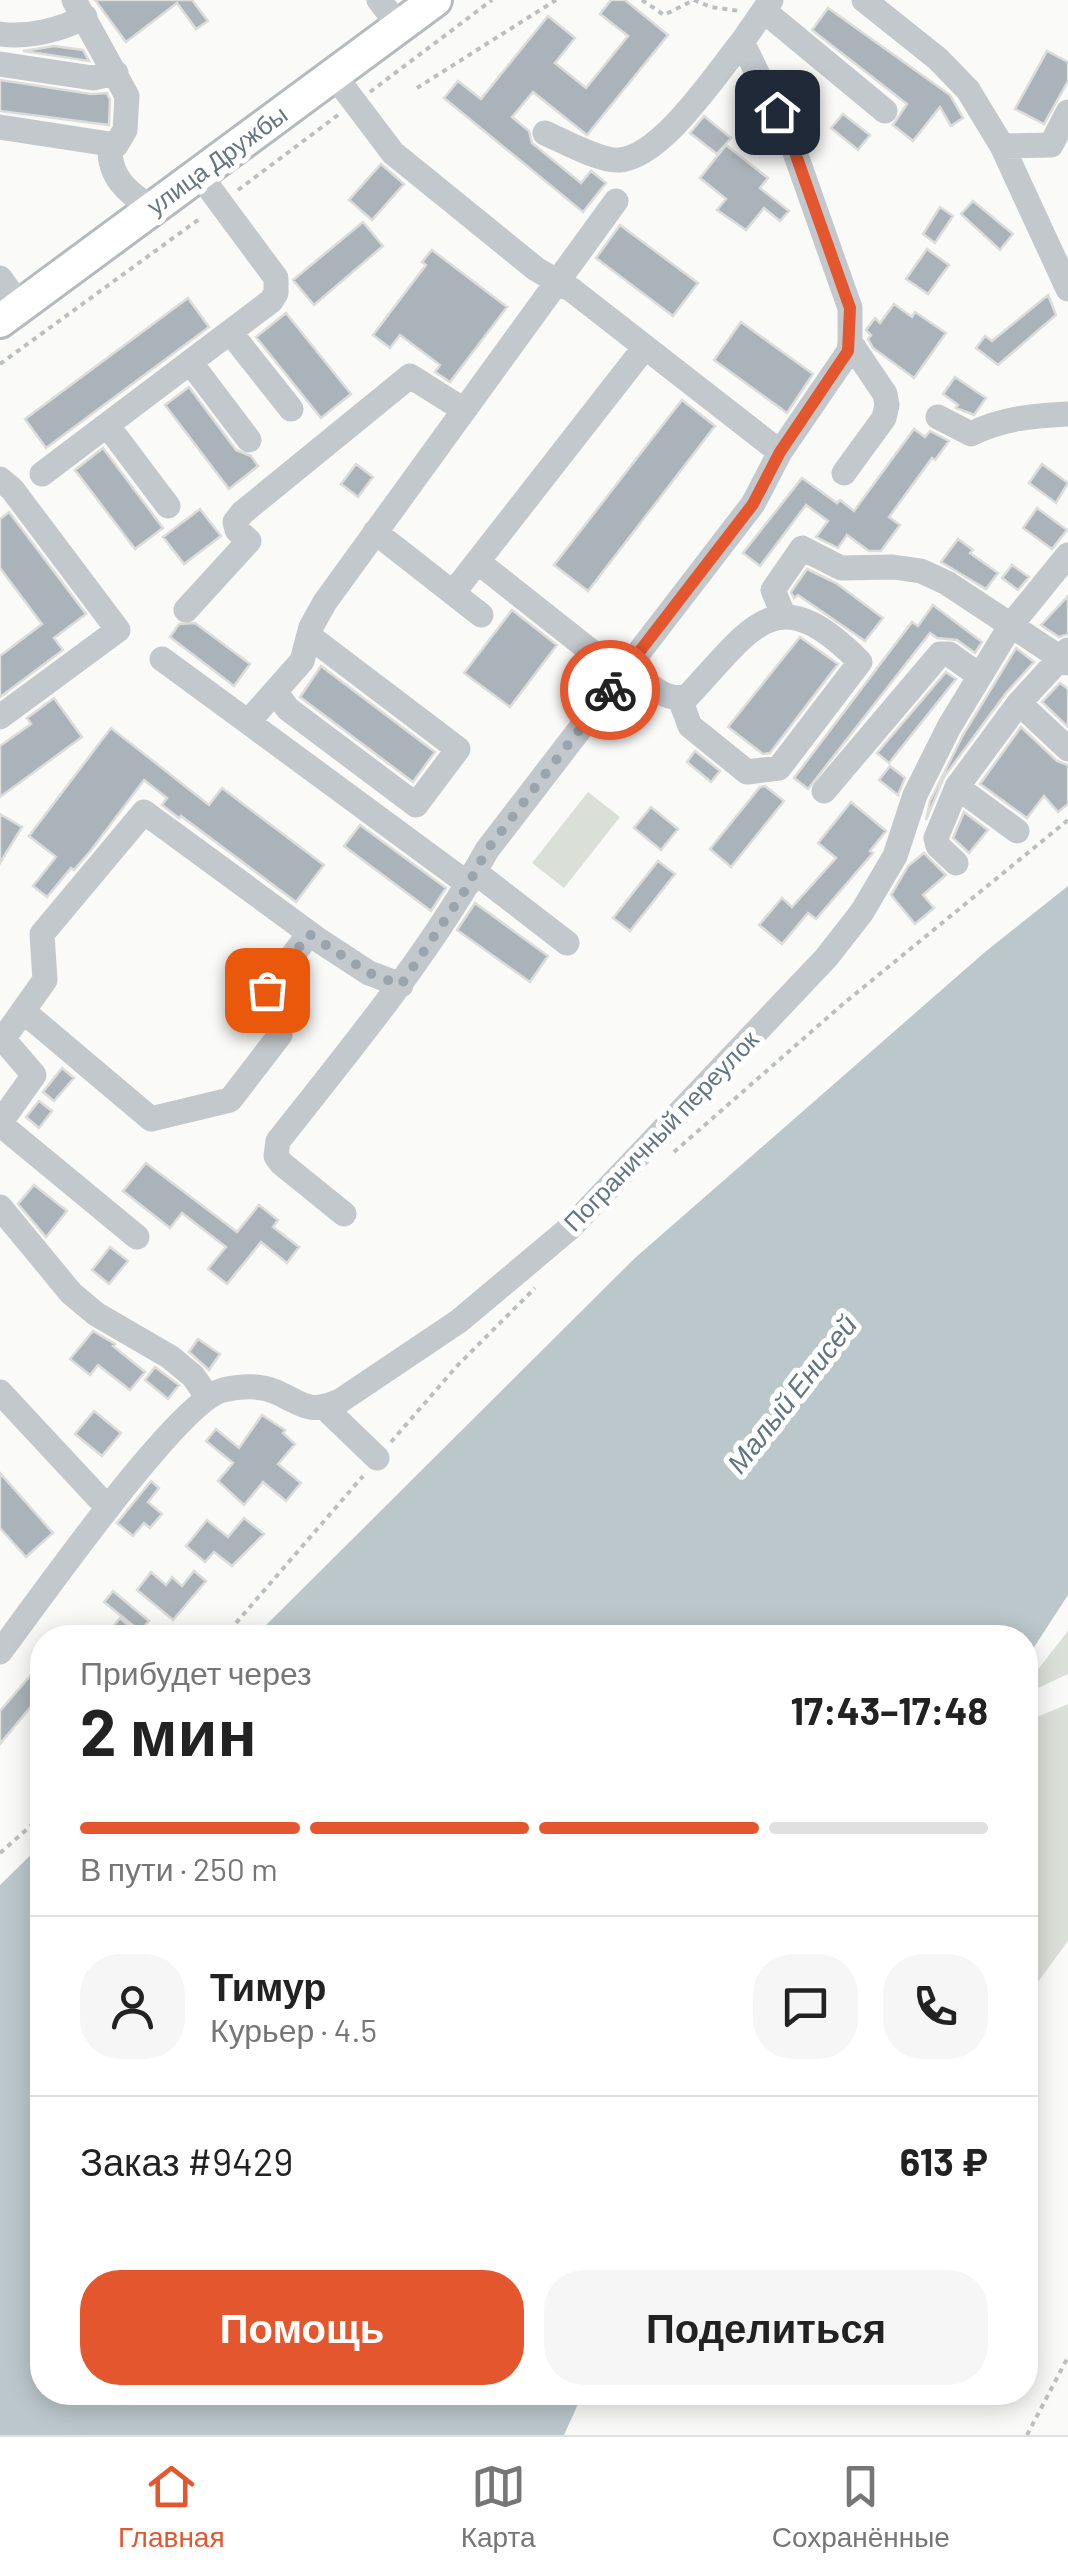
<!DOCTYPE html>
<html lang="ru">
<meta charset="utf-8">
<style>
:root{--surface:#fff;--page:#f6f6f6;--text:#222;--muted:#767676;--line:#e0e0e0;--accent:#e4572e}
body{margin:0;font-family:Barlow,sans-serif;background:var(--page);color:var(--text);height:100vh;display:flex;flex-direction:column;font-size:38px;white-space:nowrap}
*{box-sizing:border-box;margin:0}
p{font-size:32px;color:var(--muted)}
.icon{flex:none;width:55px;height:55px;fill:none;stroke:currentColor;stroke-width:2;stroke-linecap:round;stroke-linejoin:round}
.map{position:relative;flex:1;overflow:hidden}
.drawer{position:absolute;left:30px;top:1625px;width:1008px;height:780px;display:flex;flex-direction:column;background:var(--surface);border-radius:40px;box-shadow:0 5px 25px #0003}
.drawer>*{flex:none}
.pin{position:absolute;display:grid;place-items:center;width:85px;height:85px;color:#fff;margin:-42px;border-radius:20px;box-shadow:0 5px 15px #0006}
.courier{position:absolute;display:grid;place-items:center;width:100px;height:100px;margin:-50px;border:8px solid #e4572e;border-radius:50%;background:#fff;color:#222;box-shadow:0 2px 12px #0007}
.headline em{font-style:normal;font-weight:700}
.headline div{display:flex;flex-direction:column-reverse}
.headline{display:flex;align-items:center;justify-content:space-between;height:170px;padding:0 50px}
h1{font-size:65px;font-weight:700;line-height:75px}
.bar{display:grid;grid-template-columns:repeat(4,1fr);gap:15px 10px;align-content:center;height:120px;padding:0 50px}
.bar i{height:12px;border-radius:8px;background:var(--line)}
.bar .on{background:var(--accent)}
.bar p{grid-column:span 4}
.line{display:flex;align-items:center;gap:25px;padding:0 50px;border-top:2px solid var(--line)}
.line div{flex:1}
.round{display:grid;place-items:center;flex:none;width:105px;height:105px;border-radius:40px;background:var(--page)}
.action{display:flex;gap:20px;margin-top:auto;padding:20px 50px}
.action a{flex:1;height:115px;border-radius:40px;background:var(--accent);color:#fff;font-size:40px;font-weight:700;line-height:115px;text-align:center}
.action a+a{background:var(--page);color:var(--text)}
.menu{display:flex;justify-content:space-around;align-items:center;height:140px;border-top:2px solid var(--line);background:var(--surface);font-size:28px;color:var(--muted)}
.menu a{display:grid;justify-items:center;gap:5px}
.menu .on{color:var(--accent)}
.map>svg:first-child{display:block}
.green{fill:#dadfd7}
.water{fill:#bbc7cb}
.building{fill:#aab3b9;stroke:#dcdcda;stroke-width:2.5}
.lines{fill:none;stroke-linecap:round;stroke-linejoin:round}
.major-casing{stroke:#b5babe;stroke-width:38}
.path{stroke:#bbbfc2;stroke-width:4;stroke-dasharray:5 5;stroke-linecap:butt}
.minor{stroke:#c3c8cc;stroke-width:25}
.major{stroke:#fff;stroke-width:32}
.done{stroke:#99a4ac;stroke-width:10;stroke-dasharray:0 18}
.route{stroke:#e4572e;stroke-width:12}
.labels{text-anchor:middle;stroke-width:10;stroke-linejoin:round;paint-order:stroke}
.street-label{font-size:25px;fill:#657683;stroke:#fff}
.water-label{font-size:28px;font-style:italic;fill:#60757c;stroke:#fff}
</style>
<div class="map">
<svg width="1068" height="2435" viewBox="0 0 1068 2435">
<rect width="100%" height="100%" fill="#fafaf8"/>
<path class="green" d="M588,792L620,817L564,888L532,863Z
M1068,1631V1674L1025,1694V1686Z
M1068,1704V1941L1032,1990L1025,1988V1722Z"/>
<path class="water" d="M1068,886V1595L1025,1661V1638L254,1637L635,1258L985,952Z
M42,1844V2392L583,2393L564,2435H0V1885Z"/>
<path class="building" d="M95,0H192L208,21L196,29L177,3L126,42Z
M611,0H625L668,35L587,135L533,92L512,117L529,131L532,143L581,183L591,171L606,183L583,212L444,98L458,81L481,99L548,16L575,38L555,63L586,88L628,36L600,14Z
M828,8L950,95L963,118L951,126L940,107L913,141L893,125L907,104L812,30Z
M54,46L83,50L89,61L23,51Z
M1047,51L1068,62V81L1044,124L1015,109Z
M0,80L91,94L107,93L110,100L109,125L0,111Z
M843,114L870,135L858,150L831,128Z
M704,116L731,138L717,154L690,133Z
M726,145L768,178L760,188L789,211L780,221L764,208L746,230L717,210L726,199L700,178Z
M381,164L404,184L372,220L349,200Z
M973,201L1013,234L1000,250L961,214Z
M940,207L953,216L935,243L923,234Z
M363,222L383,246L314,305L293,280Z
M620,225L698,283L673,316L596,258Z
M927,249L949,265L928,294L906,279Z
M432,250L507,307L450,382L435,372L440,365L400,335L390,348L373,335L426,265L422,262Z
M1048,295L1056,315L998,365L976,348L985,336L992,341Z
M188,298L209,327L46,448L25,419Z
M894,304L912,317L915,312L946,333L914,378L873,348L868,339L871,335L866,330L875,318L880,323Z
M286,313L351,394L321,418L256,337Z
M741,322L813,374L787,413L714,360Z
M955,377L986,398L974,415L956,408L958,405L943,394Z
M189,387L236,450L251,456L258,466L229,489L165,405Z
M682,400L715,426L588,591L554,565Z
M914,429L925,437L930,431L949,441L935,460L932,458L889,517L900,525L881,551H869L847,535L838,548L816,537L828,521L806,505L760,566L743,553L802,478L837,503L840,500L854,511Z
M103,448L163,528L135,549L75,470Z
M356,464L373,477L358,497L341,484Z
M1042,464L1068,483L1056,503L1029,483Z
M1037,508L1067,530L1052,549L1023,528Z
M200,509L221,536L184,564L163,537Z
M9,512L86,614L54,638L63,650L0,697V656L42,624L0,568V519Z
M958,539L973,550L970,553L998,573L986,589L941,562Z
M1012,565L1029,577L1018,590L1002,578Z
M807,569L836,583L883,618L865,641L798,595L794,598L791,592Z
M1068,596V634L1059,637L1041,625Z
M933,605L982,642L975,653L957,640L937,638L930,633L808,789L794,778L912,622L918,626Z
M512,610L557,645L510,707L464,673Z
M195,623L250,664L234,686L170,637L179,624Z
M800,637L838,664L770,753L763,754L728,727Z
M1016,648L1034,662L1006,693L944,777L926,820L930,801L963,735Z
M321,666L435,752L413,782L300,697Z
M946,672L956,679L889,763L877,753Z
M1060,683L1068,689V727L1042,702Z
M54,698L82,737L0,797V746L31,724L27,718Z
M1021,727L1057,761L1068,765V804L1058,812L1044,796L1027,818L980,784Z
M111,728L209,805L222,788L324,865L296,902L181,816L179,818L162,805L167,798L144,780L92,849L74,870L71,868L47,897L33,886L56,857L29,836Z
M695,751L720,771L711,782L687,762Z
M890,766L905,778L898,795L879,780Z
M765,786L784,801L731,867L710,849L760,787Z
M851,802L886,831L870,851L873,853L816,919L808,913L782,944L759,925L782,898L792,907L836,858L818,843Z
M651,807L678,829L661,850L634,828Z
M964,812L988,830L969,853L953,838Z
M0,814L22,827L0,863Z
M360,825L446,888L431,911L344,846Z
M924,853L946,875L923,895L934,908L915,924L891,895L908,866Z
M658,861L675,874L630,931L613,918Z
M475,903L548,956L530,982L457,930Z
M62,1068L74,1078L54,1101L43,1092Z
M39,1101L52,1111L39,1128L26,1117Z
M146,1163L237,1232L259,1205L278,1220L273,1227L299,1247L287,1263L261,1242L227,1284L208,1269L226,1247L182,1213L170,1228L123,1191Z
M34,1185L67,1211L46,1237L18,1204Z
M110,1247L128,1261L109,1284L92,1270Z
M93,1331L115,1344L113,1346L145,1372L130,1390L98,1365L90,1375L70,1359Z
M198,1339L220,1354L209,1370L189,1352Z
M155,1367L179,1385L168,1399L145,1380Z
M94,1411L121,1433L102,1456L75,1434Z
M262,1415L285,1430L283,1433L295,1444L278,1464L301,1483L286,1501L263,1482L244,1505L218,1481L233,1463L206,1441L216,1429L239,1448Z
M0,1473L53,1533L26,1557L0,1528Z
M151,1481L159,1488L148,1502L162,1514L150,1528L144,1523L133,1536L117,1523Z
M244,1518L264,1534L232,1566L214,1552L205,1562L186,1546L207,1520L228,1537Z
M194,1571L206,1581L173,1620L137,1590L151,1572L166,1585L172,1577L182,1586Z
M113,1591L149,1621L140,1631L104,1602Z
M120,1618L143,1638H104Z
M30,1676L42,1686V1693L0,1744V1711Z"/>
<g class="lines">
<g class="major-casing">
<path id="major" d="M0,321L435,0"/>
</g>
<path class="path" d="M642,0L664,15L694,0L711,7L740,11
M417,88L556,0
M370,92L492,0
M238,190L338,115
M0,364L202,217
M674,1152L843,1004L1068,820
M391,1442L457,1366L535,1288
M223,1638L363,1476
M0,1853L42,1816
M1027,2435L1068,2357"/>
<path class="minor" d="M379,0L399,26
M771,0L742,42L792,144L850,308V342L885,394L887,405L884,418L844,473
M864,0L938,59L968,90L1002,146L1068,289
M764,11L885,111
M0,34C28,38 60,30 85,17
M0,64L93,78L116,73
M334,75L393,153L536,269L572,290L780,452
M0,127L116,145L125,130L127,96L74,0
M545,133C563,141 601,162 619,160C662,157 716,74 742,42
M110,144C108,176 126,192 152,208
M1002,146L1051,145L1068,112
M0,278L20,306
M230,332L291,409
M190,362L249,440
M938,417L971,434C1002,418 1033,416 1068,414
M107,425L168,506
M42,474L271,301L276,293V278L199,174
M0,479L12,489L118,630L0,717
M375,532L481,615
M478,562L621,675
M453,593L645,347
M186,610L249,541L237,530L235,522L242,513L410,376L464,410
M783,614L773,590L802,548L841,568L893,567L921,571L947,583L1068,663
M162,659L248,722L302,661L311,627L325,602L616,201
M627,667C644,680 665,704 688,696C754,626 776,577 860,662L779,768L747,772L690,726L680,699
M276,693L288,709L416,805L458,749L309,636
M1019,703L1068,749
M248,722L468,884
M957,787L1017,831
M824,791L940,654H949L980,676
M956,863L938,846L936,838L957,787L1019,703L1068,650
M475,872L567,943
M23,1011L151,1119L230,1100L280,1035L267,989L309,934
M0,1123L34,1075L3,1039L45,980L42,934L144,812L320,941L369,973L401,985
M0,1124L137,1237
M0,1207L71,1293L96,1314L170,1357L193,1376L207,1396
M344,1214L281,1163L276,1156L278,1141C352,1047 429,955 487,850L753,504L780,452L849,351L850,342
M0,1392L108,1508
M325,1408L377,1458
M0,1652C36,1605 177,1402 223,1390C240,1386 260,1385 276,1392C303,1404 309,1415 340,1401L459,1321L571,1227L826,958L862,912L895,856L915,795L949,727L1011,625L1068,555"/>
<use href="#major" class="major"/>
</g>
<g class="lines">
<path class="done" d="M267,990L309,934L369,973L401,985L464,892L487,850L610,690"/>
<path class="route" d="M610,690L753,504L780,452L848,351L850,308L792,144L777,112"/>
</g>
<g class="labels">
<g class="street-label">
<text transform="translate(217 160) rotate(-36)" y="9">улица Дружбы</text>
<text transform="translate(661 1131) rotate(-46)" y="9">Пограничный переулок</text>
</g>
<g class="water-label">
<text transform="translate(792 1394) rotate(-52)" y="10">Малый Енисей</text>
</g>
</g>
</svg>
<div class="pin" style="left:267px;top:990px;background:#ea580c"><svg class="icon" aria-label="bag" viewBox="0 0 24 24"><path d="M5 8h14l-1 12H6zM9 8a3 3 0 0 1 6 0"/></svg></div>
<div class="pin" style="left:777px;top:112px;background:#1f2937"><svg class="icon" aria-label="home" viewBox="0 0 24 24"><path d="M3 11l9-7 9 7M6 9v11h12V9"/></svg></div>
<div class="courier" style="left:610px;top:690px"><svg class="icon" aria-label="bike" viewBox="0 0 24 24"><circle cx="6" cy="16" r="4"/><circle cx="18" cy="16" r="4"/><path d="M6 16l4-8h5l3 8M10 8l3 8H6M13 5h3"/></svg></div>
<section class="drawer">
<div class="headline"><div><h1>2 мин</h1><p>Прибудет через</p></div><em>17:43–17:48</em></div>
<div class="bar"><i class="on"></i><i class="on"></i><i class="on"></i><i></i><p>В пути · 250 m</p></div>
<div class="line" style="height:180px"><a class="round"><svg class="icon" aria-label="person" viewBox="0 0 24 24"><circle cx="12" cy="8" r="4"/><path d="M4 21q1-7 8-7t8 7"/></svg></a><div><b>Тимур</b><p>Курьер · 4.5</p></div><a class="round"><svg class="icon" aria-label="chat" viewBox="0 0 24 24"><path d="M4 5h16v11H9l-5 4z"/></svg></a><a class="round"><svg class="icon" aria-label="phone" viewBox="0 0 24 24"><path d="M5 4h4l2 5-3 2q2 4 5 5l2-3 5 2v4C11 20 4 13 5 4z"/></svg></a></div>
<div class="line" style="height:130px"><div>Заказ #9429</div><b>613 ₽</b></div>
<div class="action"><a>Помощь</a><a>Поделиться</a></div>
</section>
</div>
<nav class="menu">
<a class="on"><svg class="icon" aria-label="home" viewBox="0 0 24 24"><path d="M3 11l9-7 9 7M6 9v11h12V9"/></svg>Главная</a>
<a><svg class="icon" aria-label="map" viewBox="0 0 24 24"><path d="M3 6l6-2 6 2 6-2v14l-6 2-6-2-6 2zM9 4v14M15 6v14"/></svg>Карта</a>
<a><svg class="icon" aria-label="saved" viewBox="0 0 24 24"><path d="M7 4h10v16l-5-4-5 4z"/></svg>Сохранённые</a>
</nav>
